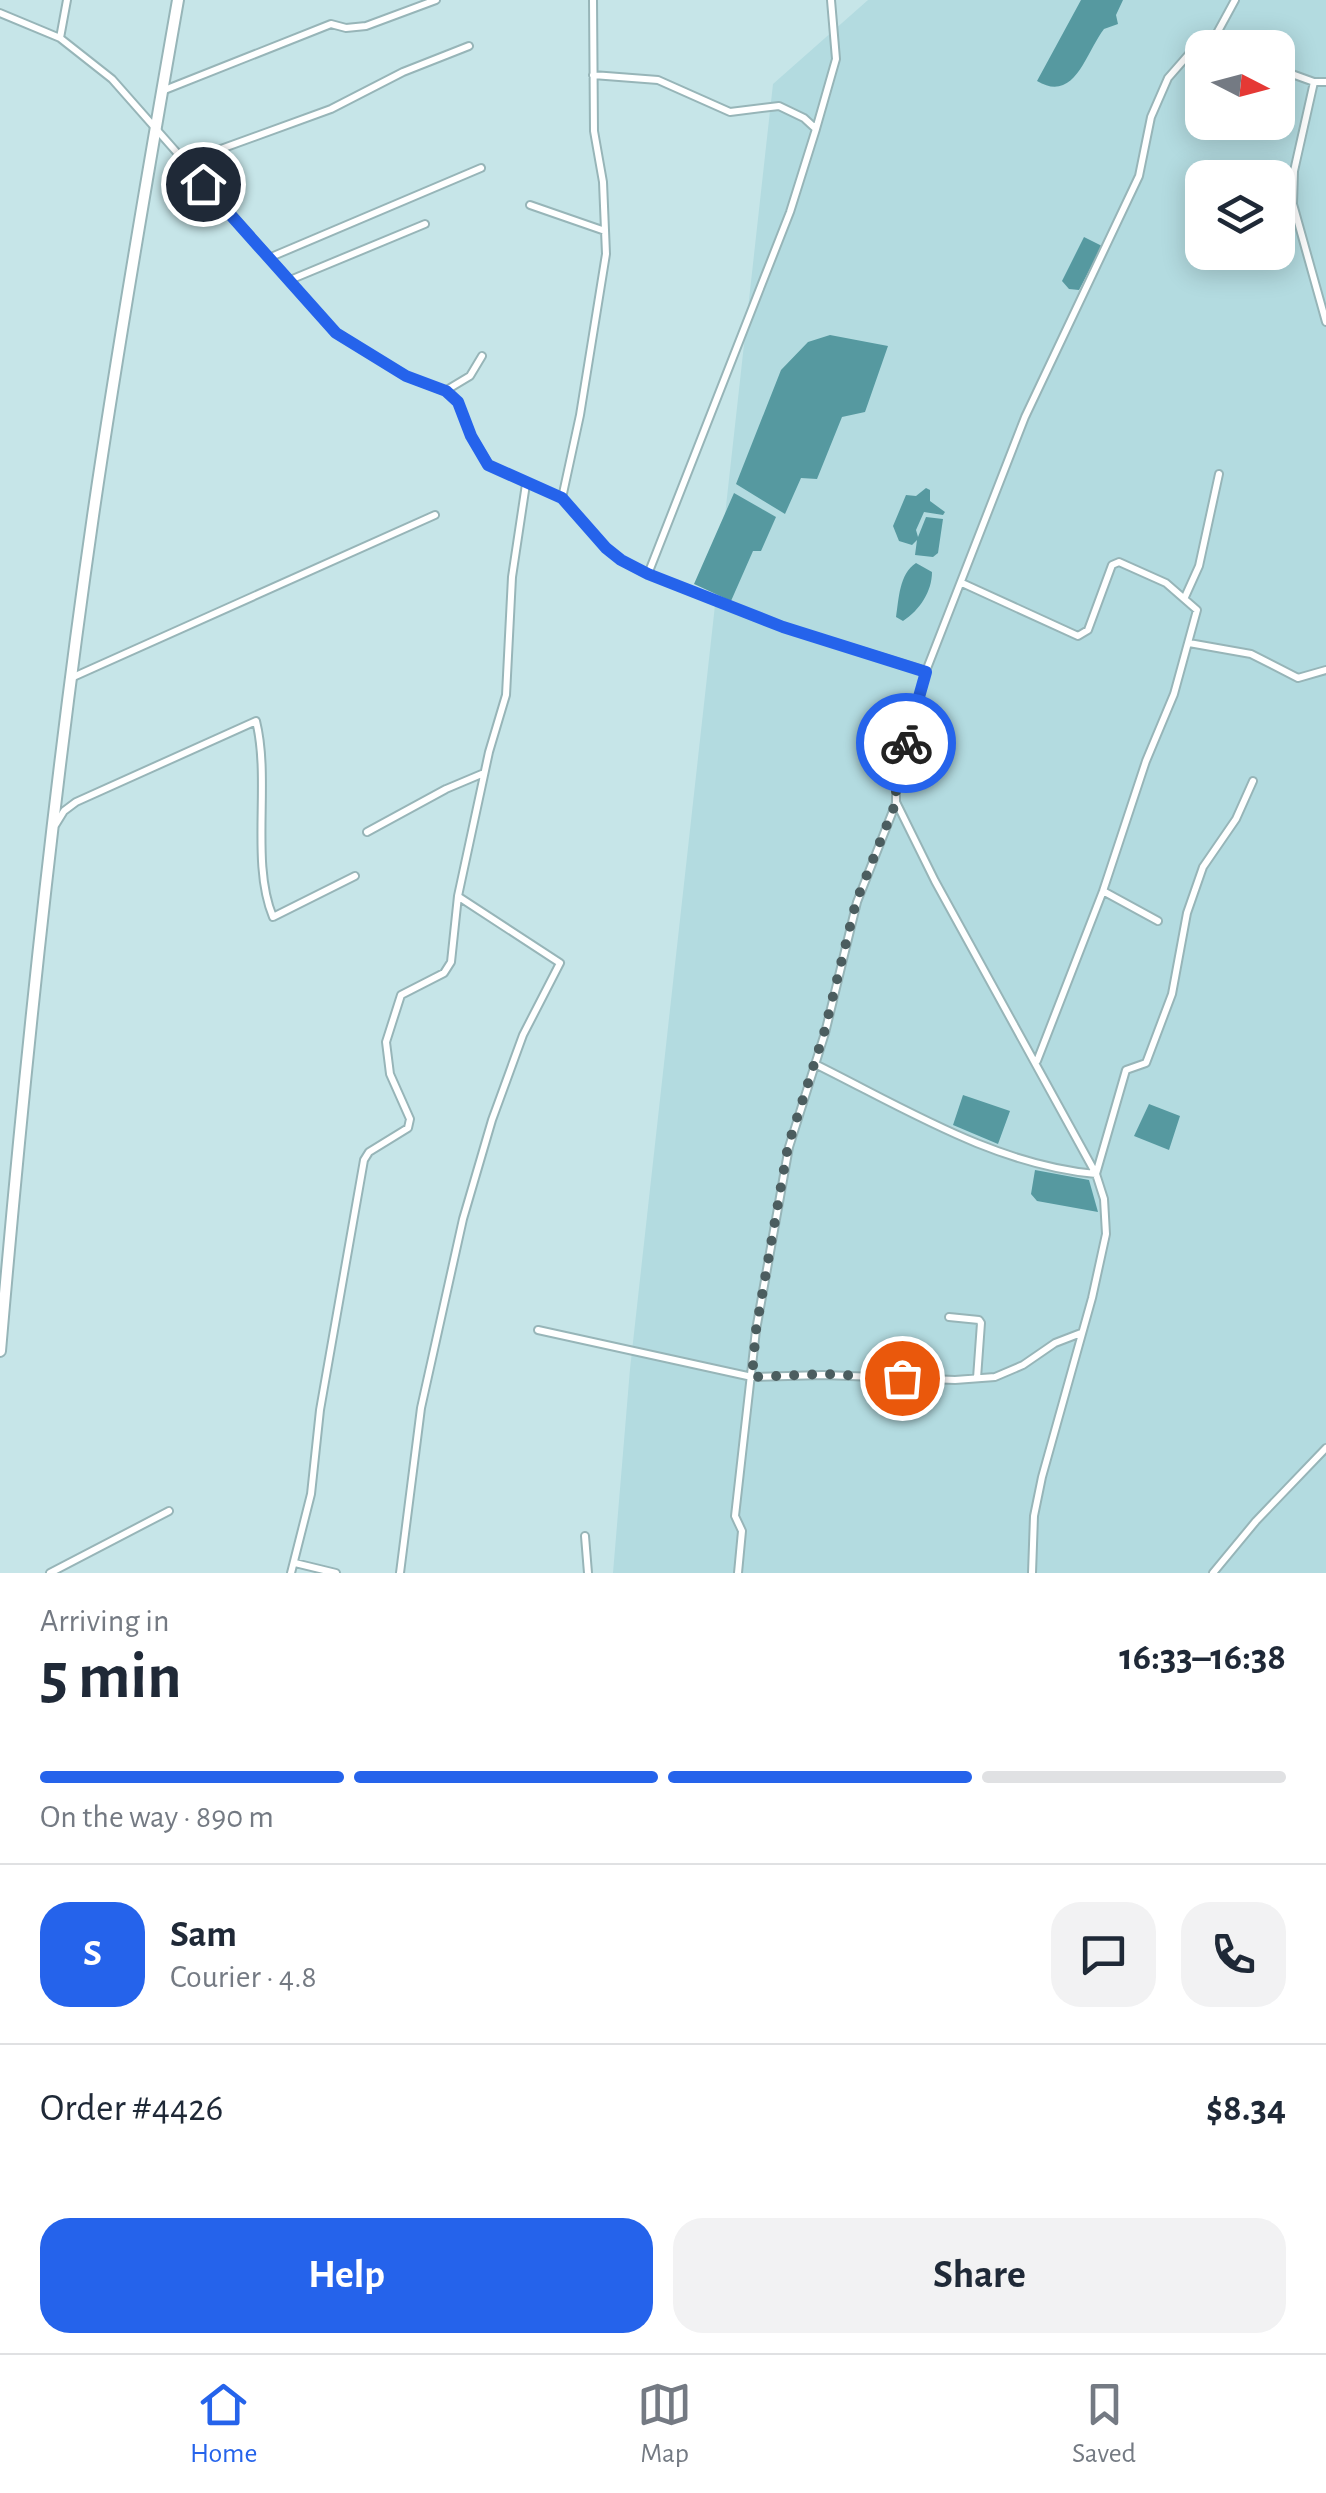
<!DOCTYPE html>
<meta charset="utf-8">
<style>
:root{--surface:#fff;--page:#f2f2f3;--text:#1f2937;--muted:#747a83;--line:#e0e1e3;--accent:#2563eb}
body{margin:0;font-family:"Alegreya Sans",sans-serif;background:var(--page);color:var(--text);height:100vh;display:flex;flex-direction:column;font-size:38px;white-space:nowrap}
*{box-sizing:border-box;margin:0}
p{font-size:32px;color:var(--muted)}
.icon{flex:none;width:55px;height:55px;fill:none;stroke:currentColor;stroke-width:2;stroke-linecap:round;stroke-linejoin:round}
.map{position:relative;height:1573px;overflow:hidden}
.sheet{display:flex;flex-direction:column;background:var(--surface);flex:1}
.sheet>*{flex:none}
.needle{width:65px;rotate:96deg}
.tools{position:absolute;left:1185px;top:30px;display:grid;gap:20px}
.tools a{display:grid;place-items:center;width:110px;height:110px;border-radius:20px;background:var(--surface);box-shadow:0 5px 25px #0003;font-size:50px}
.pin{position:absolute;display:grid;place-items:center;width:85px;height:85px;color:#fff;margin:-42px;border:5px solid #fff;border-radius:50%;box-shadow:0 2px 10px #0007}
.courier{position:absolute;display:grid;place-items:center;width:100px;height:100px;margin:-50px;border:8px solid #2563eb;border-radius:50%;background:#fff;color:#222;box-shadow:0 2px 12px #0007}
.headline em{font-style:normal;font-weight:600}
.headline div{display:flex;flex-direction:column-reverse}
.headline{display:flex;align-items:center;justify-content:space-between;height:170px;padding:0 40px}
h1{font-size:65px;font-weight:600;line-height:75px}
.bar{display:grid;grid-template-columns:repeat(4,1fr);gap:15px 10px;align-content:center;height:120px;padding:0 40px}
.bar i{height:12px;border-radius:8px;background:var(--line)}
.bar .active{background:var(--accent)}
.bar p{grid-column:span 4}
.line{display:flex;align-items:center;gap:25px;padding:0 40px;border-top:2px solid var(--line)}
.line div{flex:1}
.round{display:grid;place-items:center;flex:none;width:105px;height:105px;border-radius:30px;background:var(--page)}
.cta{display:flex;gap:20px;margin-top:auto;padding:20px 40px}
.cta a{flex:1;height:115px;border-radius:30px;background:var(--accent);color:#fff;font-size:40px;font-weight:600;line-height:115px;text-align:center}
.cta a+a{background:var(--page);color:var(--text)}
.tab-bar{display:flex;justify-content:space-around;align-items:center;height:140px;border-top:2px solid var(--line);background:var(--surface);font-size:28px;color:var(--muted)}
.tab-bar a{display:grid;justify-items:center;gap:5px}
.tab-bar .active{color:var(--accent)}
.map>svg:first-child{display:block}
.built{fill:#b3dbe0;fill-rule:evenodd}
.water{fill:#5699a0}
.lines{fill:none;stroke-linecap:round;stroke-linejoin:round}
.street-casing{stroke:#97b5b8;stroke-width:10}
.primary-casing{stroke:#97b5b8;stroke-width:14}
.street{stroke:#fff;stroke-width:6}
.primary{stroke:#fff;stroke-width:10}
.done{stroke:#4b5d5f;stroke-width:10;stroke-dasharray:0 18}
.route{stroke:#2563eb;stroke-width:12}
</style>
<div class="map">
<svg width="1326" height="1573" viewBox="0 0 1326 1573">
<rect width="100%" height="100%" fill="#c6e5e8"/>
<path class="built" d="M868,0H1326V1573H613L630,1369L773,84ZM1202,48H1278V122H1202ZM1202,178H1278V252H1202Z"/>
<path class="water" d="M1081,0H1123L1116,15L1118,24L1104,29C1086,52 1075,104 1037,81Z
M1084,237L1102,246L1079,290L1069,289L1062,281Z
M830,335L888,346L865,412L842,417L817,479L801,478L785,514L736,484L781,370L808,342Z
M926,488L930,490V501L945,512L943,515L924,512L916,530L918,537L926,517L943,519L938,553L933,557L915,555L917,540L912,545L899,541L893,526L906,495L916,496Z
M734,493L776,517L761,551H753L731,601L694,584Z
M916,563L932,572C932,591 920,610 903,621L896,617C899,599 899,574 916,563Z
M963,1095L1010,1111L998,1144L953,1125Z
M1149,1104L1180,1116L1169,1150L1134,1136Z
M1035,1170L1089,1180L1098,1212L1037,1201L1031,1194Z"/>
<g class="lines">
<g class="street-casing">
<path id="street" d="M0,13L60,38L112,79L336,333L406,376L445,391L458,402L471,436L489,465L562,498L606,548L621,560L648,574L783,627L926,671L896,781V802L935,881L1096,1174L1104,1199L1106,1234L1092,1298L1042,1477L1034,1516L1032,1573
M60,38L67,0
M1210,46L1235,0
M1278,69L1314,82H1326
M593,75L658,80L730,112L779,106L804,118L816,129L790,212L648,574
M1314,82L1294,171L1293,204L1326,322
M162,91L331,24L346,28L366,26L436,0
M816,129L836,59L831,0
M185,162L331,109L403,72L469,46
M530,205L605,231
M271,257L481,168
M290,280L425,224
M445,391L470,376L482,356
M562,498L580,415L606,254L603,182L594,131L593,0
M962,583L1078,636L1088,630L1112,565L1119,562L1166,583L1197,610L1174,694L1146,761L1103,891L1037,1061
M1185,597L1199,566L1219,474
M1189,643L1251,654L1298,678L1326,670
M926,671L1025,417L1139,176L1151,117L1168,78L1189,54L1202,49
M71,678L435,515
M56,824L64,811L76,802L256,721C271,781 250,862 273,917L355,876
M367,832L446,789L484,773
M1103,891L1158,921
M815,1064C904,1108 995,1165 1096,1174L1126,1070L1146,1063L1172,994L1187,913L1203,867L1236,819L1253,781
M949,1317L979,1320L981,1323L977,1378
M538,1330L752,1377L823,1375L955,1380L995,1377L1023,1365L1055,1343L1081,1333
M585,1536L588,1573
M295,1563L336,1573
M50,1573L169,1511
M291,1573L311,1494L320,1410L364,1160L369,1152L408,1128L410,1119L390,1074L386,1042L401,995L444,973L451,962L458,896L489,752L506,695L512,577L526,484
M400,1573L421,1408L463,1219L492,1120L523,1035L560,963L459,897
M738,1573L742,1531L735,1516L756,1330L789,1147L825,1033L857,902L896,803
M1213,1573L1256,1521L1326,1448"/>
</g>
<g class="primary-casing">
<path id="primary" d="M0,1351C24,1072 53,793 93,516C118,344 148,171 178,0"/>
</g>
<use href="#street" class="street"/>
<use href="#primary" class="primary"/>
</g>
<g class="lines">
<path class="done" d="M902,1378L824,1374L752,1377L756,1330L788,1146L824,1033L856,902L896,802V781L906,743"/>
<path class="route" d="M203,184L336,333L406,376L446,391L458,402L471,436L488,465L562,498L606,548L621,560L648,574L783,627L926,672L906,743"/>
</g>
</svg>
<div class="tools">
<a><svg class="needle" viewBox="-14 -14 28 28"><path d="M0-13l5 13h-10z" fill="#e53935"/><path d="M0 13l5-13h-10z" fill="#747a83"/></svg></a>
<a><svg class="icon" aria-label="layers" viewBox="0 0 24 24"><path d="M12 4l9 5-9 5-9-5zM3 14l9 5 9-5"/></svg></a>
</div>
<div class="pin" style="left:902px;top:1378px;background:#ea580c"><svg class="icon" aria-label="bag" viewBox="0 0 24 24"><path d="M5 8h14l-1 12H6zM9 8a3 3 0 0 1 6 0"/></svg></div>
<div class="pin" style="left:203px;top:184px;background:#1f2937"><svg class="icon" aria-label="home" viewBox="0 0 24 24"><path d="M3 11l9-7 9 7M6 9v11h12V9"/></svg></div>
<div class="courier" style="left:906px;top:743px"><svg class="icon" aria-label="bike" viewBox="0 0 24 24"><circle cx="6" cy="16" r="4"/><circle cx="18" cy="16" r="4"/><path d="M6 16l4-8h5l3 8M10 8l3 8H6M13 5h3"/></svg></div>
</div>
<section class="sheet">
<div class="headline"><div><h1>5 min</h1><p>Arriving in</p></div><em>16:33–16:38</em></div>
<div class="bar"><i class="active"></i><i class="active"></i><i class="active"></i><i></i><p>On the way · 890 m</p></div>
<div class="line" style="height:180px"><b class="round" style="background:var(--accent);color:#fff">S</b><div><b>Sam</b><p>Courier · 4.8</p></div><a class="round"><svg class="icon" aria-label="chat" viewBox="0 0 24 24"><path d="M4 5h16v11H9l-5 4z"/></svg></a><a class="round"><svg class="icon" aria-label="phone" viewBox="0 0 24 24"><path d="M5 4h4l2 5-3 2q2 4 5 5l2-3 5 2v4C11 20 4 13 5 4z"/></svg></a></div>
<div class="line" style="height:130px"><div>Order #4426</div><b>$8.34</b></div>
<div class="cta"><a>Help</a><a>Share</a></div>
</section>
<nav class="tab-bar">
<a class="active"><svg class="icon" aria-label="home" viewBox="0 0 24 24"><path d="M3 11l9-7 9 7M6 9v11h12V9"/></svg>Home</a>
<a><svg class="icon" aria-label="map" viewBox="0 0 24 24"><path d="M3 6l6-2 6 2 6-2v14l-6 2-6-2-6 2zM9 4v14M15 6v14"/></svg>Map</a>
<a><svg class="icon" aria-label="saved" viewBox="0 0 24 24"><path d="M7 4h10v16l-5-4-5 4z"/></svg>Saved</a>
</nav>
